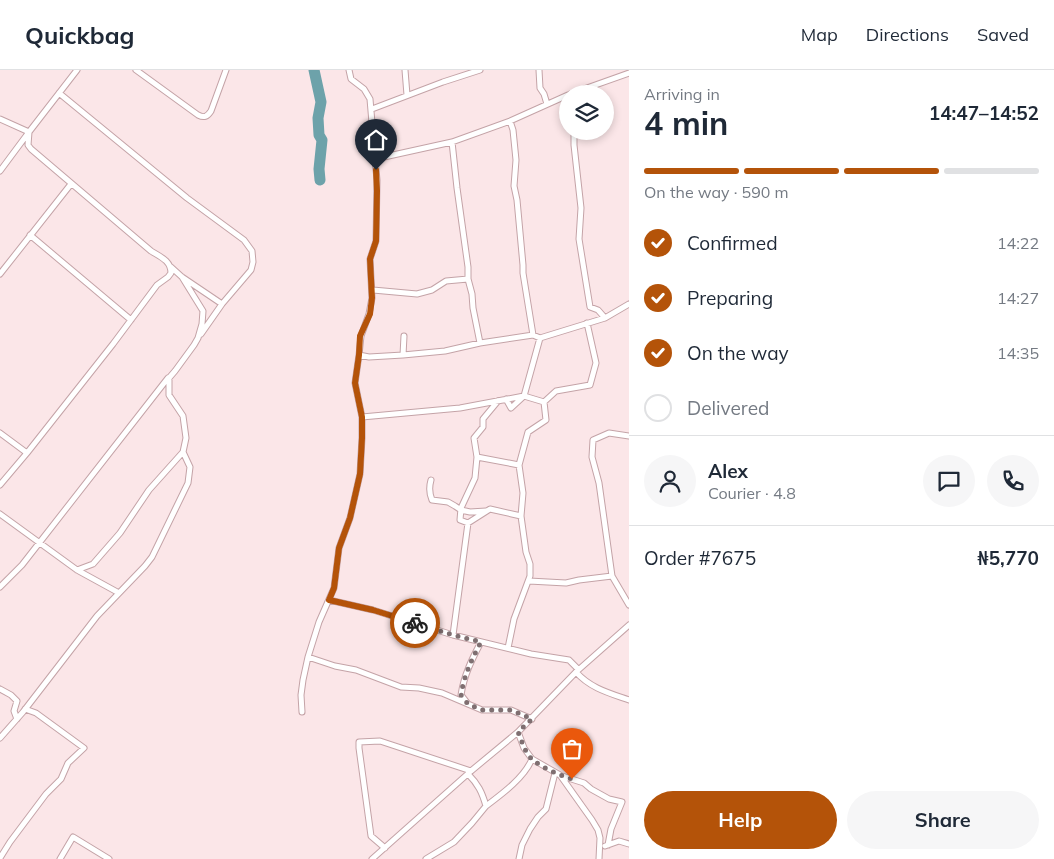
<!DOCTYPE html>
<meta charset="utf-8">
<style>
:root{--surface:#fff;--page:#f6f6f7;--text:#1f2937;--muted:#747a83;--line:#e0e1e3;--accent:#b45309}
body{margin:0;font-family:Mulish,sans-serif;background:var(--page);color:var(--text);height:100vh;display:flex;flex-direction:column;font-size:19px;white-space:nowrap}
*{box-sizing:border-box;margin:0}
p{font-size:16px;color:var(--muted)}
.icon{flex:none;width:28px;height:28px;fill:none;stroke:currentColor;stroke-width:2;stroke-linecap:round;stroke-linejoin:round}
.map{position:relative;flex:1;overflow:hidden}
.drawer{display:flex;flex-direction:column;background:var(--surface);width:425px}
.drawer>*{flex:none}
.buttons{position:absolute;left:559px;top:15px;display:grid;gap:10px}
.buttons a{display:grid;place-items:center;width:55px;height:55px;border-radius:50%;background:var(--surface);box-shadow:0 2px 8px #0003;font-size:25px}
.pin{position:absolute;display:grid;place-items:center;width:42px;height:42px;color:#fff;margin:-51px -21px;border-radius:50% 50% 50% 0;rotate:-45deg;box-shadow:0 0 5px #0007}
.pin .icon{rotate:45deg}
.courier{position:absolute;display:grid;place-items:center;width:50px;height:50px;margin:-25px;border:4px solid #b45309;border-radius:50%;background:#fff;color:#222;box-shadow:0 1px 6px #0007}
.overview em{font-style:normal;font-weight:700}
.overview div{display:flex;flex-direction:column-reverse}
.overview{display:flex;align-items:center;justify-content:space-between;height:85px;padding:0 15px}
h1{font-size:32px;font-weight:700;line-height:38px}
.bar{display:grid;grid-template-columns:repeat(4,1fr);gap:8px 5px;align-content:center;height:60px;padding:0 15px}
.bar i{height:6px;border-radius:4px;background:var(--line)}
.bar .on{background:var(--accent)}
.bar p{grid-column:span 4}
.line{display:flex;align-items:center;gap:12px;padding:0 15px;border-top:1px solid var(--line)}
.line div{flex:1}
.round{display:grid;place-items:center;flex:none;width:52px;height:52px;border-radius:26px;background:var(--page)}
ol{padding:0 15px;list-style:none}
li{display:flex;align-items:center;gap:15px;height:55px}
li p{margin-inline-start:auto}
li .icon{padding:5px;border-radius:50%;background:var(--accent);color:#fff;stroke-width:4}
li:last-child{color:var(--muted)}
li i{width:28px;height:28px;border:2px solid var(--line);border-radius:50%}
.button{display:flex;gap:10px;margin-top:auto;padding:10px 15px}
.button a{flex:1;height:58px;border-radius:30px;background:var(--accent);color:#fff;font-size:20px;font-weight:700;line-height:58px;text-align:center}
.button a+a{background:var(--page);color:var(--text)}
header{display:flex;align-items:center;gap:30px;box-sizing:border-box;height:70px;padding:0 25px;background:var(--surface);border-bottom:1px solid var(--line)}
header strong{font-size:24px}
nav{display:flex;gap:28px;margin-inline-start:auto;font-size:18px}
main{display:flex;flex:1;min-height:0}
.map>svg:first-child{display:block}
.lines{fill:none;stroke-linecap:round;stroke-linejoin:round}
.river{stroke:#6da2aa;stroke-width:11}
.minor-casing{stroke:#c4a3a7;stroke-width:7}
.minor{stroke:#fff;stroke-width:5}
.done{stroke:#7f6f71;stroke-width:5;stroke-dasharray:0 9}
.route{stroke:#b45309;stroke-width:6}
</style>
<header>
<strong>Quickbag</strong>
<nav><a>Map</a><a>Directions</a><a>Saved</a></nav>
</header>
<main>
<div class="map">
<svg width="629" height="789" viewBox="0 0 629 789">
<rect width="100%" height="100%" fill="#fbe6e8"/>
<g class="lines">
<path class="river" d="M314,0L321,32L318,48L319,65L322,70L319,99L320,110"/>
<g class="minor-casing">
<path id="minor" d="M136,0L198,45C204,48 207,47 211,41L226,0
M349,0L351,9L364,19L370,29L375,89
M405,0L407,25
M539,0L540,18L544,24L547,34
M59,23L187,128L244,170L252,181L253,192L251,200L222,234L182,207L171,197
M570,24L629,3
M372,39L443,12L480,0
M0,49L29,62L0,101
M510,51L513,60L516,90L514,116L517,130L523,195V203L533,265L540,268L605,248
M574,61V75L581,138L579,169L590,237L598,240L605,248L629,234
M452,72L457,118L468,197V209L472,224L473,238L480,273
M30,165L131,250
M0,204L71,114
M373,220L417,224L432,220L446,211L468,209
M201,264L222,234
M404,266L403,285L445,281L480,273L533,265
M403,285L369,287L359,285L361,266L369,244L372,228L370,189L376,171L377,110L375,89L452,72L510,51L568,25
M506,329L511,338L524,326L544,332
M362,347L460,338L524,326L540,268
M0,363L27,383L0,415
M629,366L609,363L593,370L592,387L599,413L612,506L629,535
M27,383L113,274L157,215L168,207L171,203C171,191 161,187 151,181L31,79L28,75L29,62L77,0
M477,387L519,395
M431,410C429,417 429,423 432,430L448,432L455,436L461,440L470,442L486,441
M0,444L77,500L119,523
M468,453L460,450L461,438L475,408L477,387L474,368L483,357V349L498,331
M77,500L93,494L120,463L149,420L183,382
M529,511L566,513L579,510L612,506
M0,517L22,495L168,308
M329,530L373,540L453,565L531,584L569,590L578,599
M453,565L468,453L490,439L521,446
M508,578L514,549L530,506V494L526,482L521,446L523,423L519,395L528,362L546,350L544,332L556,321L590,315L596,293L587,253
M308,587L335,596L356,600L401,617L419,618L442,623L482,640H511L532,649
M576,602C590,618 609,623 629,630
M0,619L11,625L17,631L14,641L17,649
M468,634L461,625C464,605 472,589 481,572
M302,642L301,625L303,610L308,587L319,552L334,518L339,478L350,448L360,404L362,368V347L355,313L359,285
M518,662L524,678L532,689L560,705L592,750L598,760L600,768L599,789
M0,668L23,642L97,546L145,496L152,487L188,413L190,397L183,382L186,368L183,346L169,325V308L175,301L194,275L198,268L202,254L203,241L182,207
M562,706L584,713L591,719L609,729L622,732L611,759L608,775
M486,736C502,724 524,708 532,689
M605,776L619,771L629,774
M385,778L371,766L359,678V672L380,671L471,701
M0,788L10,772L46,724L61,709L68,693L84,678L36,643L25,639
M60,789L73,767L109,789
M372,789L471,701L518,662L576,602L629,555
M426,789L454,772L472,753L486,736C482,722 478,714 468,704
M519,789L522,775L530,759L538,747L546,739L555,703"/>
</g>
<use href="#minor" class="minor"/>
</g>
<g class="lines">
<path class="done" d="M415,553L453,565L481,572C472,589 464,605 461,625L468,634L482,640H511L532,649L518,662C522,671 525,684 533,690C543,698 559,705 572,709"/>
<path class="route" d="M376,100L377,121L376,171L370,189L372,228L370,244L360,266L359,285L355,313L362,347V368L360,404L350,448L339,478L334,518L329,530L373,540L415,553"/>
</g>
</svg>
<div class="buttons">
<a><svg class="icon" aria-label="layers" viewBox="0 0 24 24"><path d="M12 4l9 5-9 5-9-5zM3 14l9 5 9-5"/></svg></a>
</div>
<div class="pin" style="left:572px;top:709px;background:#ea580c"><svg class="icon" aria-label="bag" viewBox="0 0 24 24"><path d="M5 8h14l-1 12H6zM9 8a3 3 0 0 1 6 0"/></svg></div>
<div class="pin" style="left:376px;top:100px;background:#1f2937"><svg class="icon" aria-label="home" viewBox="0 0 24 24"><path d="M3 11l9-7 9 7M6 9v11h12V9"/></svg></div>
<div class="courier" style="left:415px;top:553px"><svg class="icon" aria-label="bike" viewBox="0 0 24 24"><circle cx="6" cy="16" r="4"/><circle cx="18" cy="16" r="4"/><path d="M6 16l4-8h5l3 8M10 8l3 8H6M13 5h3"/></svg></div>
</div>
<section class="drawer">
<div class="overview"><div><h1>4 min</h1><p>Arriving in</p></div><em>14:47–14:52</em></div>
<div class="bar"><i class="on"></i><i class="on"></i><i class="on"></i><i></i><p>On the way · 590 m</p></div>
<ol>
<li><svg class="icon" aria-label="check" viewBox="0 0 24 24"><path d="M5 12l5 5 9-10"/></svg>Confirmed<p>14:22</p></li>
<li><svg class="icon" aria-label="check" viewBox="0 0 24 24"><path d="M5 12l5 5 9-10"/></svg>Preparing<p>14:27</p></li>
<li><svg class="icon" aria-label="check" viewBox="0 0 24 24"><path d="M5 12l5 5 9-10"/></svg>On the way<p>14:35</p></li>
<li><i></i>Delivered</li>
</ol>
<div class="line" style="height:90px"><a class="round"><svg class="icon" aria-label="person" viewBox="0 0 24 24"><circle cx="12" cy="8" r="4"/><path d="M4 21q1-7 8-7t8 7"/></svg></a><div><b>Alex</b><p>Courier · 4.8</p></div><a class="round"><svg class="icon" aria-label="chat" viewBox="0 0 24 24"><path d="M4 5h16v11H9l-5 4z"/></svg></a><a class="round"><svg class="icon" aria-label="phone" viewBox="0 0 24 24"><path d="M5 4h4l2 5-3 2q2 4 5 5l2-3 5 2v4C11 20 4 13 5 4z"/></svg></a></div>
<div class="line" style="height:65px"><div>Order #7675</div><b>₦5,770</b></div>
<div class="button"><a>Help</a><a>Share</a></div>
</section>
</main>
